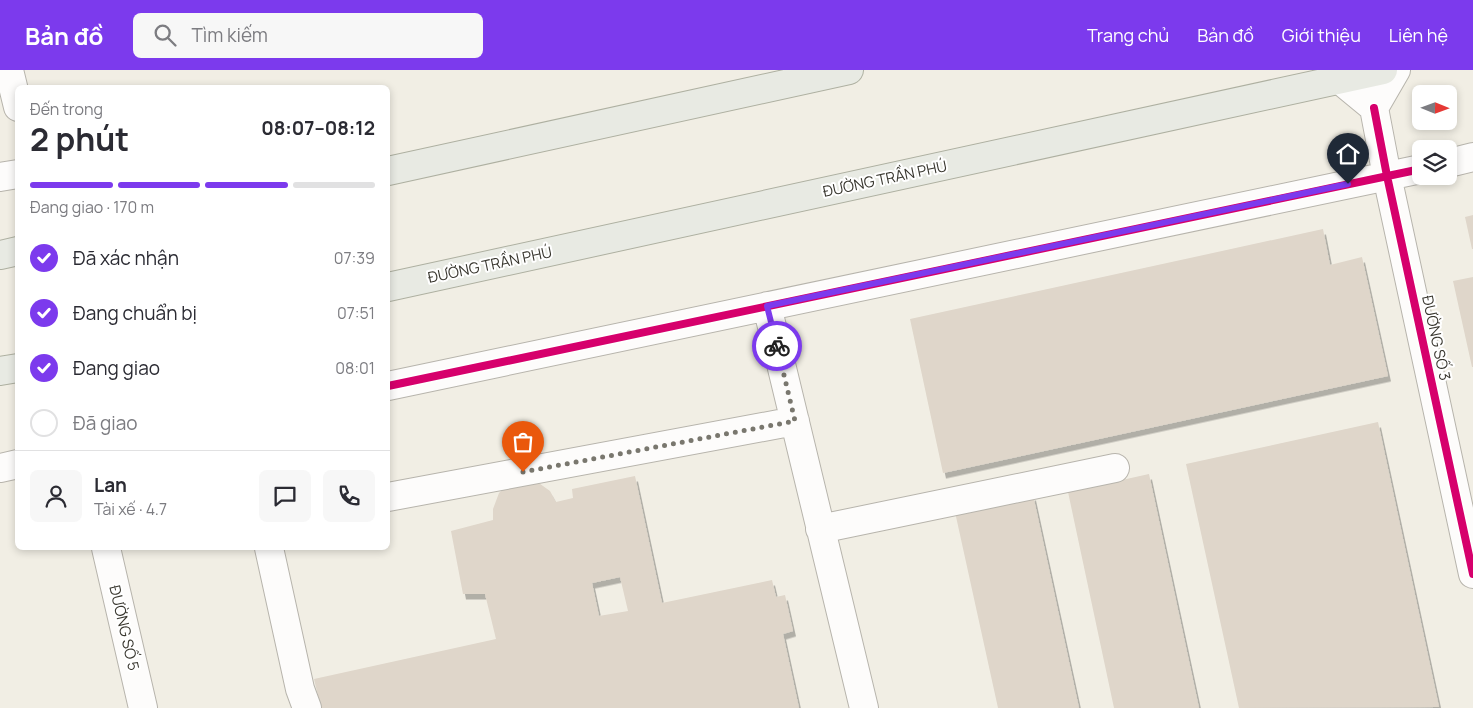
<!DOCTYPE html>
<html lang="vi">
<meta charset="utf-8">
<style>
:root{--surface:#fff;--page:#f7f7f7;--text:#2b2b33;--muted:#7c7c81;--line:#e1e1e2;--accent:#7c3aed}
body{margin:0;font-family:Manrope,sans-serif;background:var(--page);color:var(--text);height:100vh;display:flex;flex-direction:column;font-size:19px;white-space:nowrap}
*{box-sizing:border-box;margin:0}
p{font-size:16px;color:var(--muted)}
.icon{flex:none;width:28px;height:28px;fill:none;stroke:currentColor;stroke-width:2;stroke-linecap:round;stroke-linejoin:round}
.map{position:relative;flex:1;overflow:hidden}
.panel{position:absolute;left:15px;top:15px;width:375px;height:465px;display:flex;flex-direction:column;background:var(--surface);border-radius:8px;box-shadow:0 2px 8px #0003}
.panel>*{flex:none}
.needle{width:32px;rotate:91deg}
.controls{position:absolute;left:1412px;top:15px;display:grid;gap:10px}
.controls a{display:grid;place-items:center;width:45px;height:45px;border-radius:8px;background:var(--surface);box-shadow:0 2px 8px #0003;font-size:25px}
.pin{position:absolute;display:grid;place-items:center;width:42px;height:42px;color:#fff;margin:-51px -21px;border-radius:50% 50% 50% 0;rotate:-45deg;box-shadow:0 0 5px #0007}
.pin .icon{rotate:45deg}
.courier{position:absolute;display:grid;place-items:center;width:50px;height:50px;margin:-25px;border:4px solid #7c3aed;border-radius:50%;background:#fff;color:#222;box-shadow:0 1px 6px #0007}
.head em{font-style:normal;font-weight:700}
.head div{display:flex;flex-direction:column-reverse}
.head{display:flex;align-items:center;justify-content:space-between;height:85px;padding:0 15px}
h1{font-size:32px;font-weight:700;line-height:38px}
.bar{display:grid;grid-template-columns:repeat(4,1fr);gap:8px 5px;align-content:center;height:60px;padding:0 15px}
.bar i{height:6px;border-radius:4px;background:var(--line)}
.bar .selected{background:var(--accent)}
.bar p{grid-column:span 4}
.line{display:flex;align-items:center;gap:12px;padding:0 15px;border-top:1px solid var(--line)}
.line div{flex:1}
.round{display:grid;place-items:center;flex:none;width:52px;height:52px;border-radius:8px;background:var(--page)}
ol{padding:0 15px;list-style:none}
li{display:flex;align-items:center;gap:15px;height:55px}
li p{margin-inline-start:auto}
li .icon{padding:5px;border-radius:50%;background:var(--accent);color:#fff;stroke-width:4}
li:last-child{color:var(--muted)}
li i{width:28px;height:28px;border:2px solid var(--line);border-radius:50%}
header{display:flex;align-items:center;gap:30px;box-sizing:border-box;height:70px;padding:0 25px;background:var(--accent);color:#fff}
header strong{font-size:24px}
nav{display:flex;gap:28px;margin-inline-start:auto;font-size:18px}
.search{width:350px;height:45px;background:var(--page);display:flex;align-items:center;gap:12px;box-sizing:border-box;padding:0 18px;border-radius:8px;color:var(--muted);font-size:19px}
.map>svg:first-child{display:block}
.building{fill:#dfd6ca;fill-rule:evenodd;filter:url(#shadow)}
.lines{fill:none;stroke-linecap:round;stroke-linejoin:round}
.minor-casing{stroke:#b7b4ac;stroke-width:30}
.major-casing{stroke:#aeb0a1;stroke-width:30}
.minor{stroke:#fdfcfb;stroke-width:28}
.major{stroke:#e8eae3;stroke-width:28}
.cycleway-casing{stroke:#fff;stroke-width:11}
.cycleway{stroke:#d6006c;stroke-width:8}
.done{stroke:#79776e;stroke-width:5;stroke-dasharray:0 9}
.route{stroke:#7c3aed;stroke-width:6}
.labels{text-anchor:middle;stroke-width:4;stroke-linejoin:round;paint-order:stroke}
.street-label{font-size:15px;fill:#39372f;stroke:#fff}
</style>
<header>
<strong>Bản đồ</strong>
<div class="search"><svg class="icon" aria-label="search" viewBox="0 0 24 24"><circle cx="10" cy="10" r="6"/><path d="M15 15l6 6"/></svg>Tìm kiếm</div>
<nav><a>Trang chủ</a><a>Bản đồ</a><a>Giới thiệu</a><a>Liên hệ</a></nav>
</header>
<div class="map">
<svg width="1473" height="638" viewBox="0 0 1473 638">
<defs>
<filter id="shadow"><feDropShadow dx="3" dy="5.5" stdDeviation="0" flood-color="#0004"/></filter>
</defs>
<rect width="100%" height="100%" fill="#f1eee4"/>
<path class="building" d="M1473,145V179H1472L1465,147Z
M1323,159L1330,195L1362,187L1388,306L943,403L910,249Z
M1473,207V297H1472L1453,211Z
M1378,352L1439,637L1239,638L1186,394Z
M1149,404L1199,638H1114L1068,422Z
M635,406L662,533L772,510L776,527L785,525L793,561L783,564L799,638H321L314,609L496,569L485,524H463L451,461L493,450V439L499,423L508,414L536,411L550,421L556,432L573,428L572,419ZM620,507L628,541L599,546L592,513Z
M1033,425L1079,638H998L955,442Z"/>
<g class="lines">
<g class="minor-casing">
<path id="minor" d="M9,0L18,37
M1340,10L1374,38
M1374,38L1387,106L1473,504
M1374,38L1396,0
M1449,93L1473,87
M0,107L18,104
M767,236L864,638
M388,316L1421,99
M0,398L18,394
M388,427L795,351
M820,459L1115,398
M106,478L143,638
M269,478L300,619L307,638"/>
</g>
<g class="major-casing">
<path id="major" d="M388,101L849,0
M0,185L18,181
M388,217L1383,0
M0,301L18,298"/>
</g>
<use href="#minor" class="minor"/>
<use href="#major" class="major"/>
<g class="cycleway-casing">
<path id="cycleway" d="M1374,38L1387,106L1473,504
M388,316L1421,99"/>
</g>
<use href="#cycleway" class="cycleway"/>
</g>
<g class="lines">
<path class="done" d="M523,402L795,351L777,276"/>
<path class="route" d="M777,276L767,236L1348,114"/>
</g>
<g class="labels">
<g class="street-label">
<text transform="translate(885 109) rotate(-12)" y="5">ĐƯỜNG TRẦN PHÚ</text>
<text transform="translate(490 195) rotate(-12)" y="5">ĐƯỜNG TRẦN PHÚ</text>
<text transform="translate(1436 268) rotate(78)" y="5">ĐƯỜNG SỐ 3</text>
<text transform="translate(124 558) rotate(77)" y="5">ĐƯỜNG SỐ 5</text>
</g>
</g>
</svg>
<div class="controls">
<a><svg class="needle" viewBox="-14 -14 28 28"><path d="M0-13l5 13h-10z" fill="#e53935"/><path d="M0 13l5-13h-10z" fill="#7c7c81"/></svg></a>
<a><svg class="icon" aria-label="layers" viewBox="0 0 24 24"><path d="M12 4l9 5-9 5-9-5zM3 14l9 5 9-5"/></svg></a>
</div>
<div class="pin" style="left:523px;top:402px;background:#ea580c"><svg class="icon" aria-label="bag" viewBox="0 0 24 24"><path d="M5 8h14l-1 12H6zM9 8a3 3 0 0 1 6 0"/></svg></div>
<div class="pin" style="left:1348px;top:114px;background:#1f2937"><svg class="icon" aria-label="home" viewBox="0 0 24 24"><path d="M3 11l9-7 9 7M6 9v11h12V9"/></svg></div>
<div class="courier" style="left:777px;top:276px"><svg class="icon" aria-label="bike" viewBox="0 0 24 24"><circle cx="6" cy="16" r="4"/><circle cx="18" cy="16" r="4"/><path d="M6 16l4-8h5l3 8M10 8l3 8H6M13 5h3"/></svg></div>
<section class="panel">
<div class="head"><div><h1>2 phút</h1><p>Đến trong</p></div><em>08:07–08:12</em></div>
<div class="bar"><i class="selected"></i><i class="selected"></i><i class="selected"></i><i></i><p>Đang giao · 170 m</p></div>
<ol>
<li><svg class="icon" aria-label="check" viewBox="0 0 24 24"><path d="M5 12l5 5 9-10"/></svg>Đã xác nhận<p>07:39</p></li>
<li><svg class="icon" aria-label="check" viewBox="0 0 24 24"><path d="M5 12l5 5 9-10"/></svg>Đang chuẩn bị<p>07:51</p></li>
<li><svg class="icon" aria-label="check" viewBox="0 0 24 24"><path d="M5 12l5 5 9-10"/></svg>Đang giao<p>08:01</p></li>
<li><i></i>Đã giao</li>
</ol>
<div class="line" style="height:90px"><a class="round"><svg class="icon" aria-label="person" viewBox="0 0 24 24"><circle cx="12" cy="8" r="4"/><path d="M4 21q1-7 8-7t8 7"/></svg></a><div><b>Lan</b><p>Tài xế · 4.7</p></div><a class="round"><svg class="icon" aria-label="chat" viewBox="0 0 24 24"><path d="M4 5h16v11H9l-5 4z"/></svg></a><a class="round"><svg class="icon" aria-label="phone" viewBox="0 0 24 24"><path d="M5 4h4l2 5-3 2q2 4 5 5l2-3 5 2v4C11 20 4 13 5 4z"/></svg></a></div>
</section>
</div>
